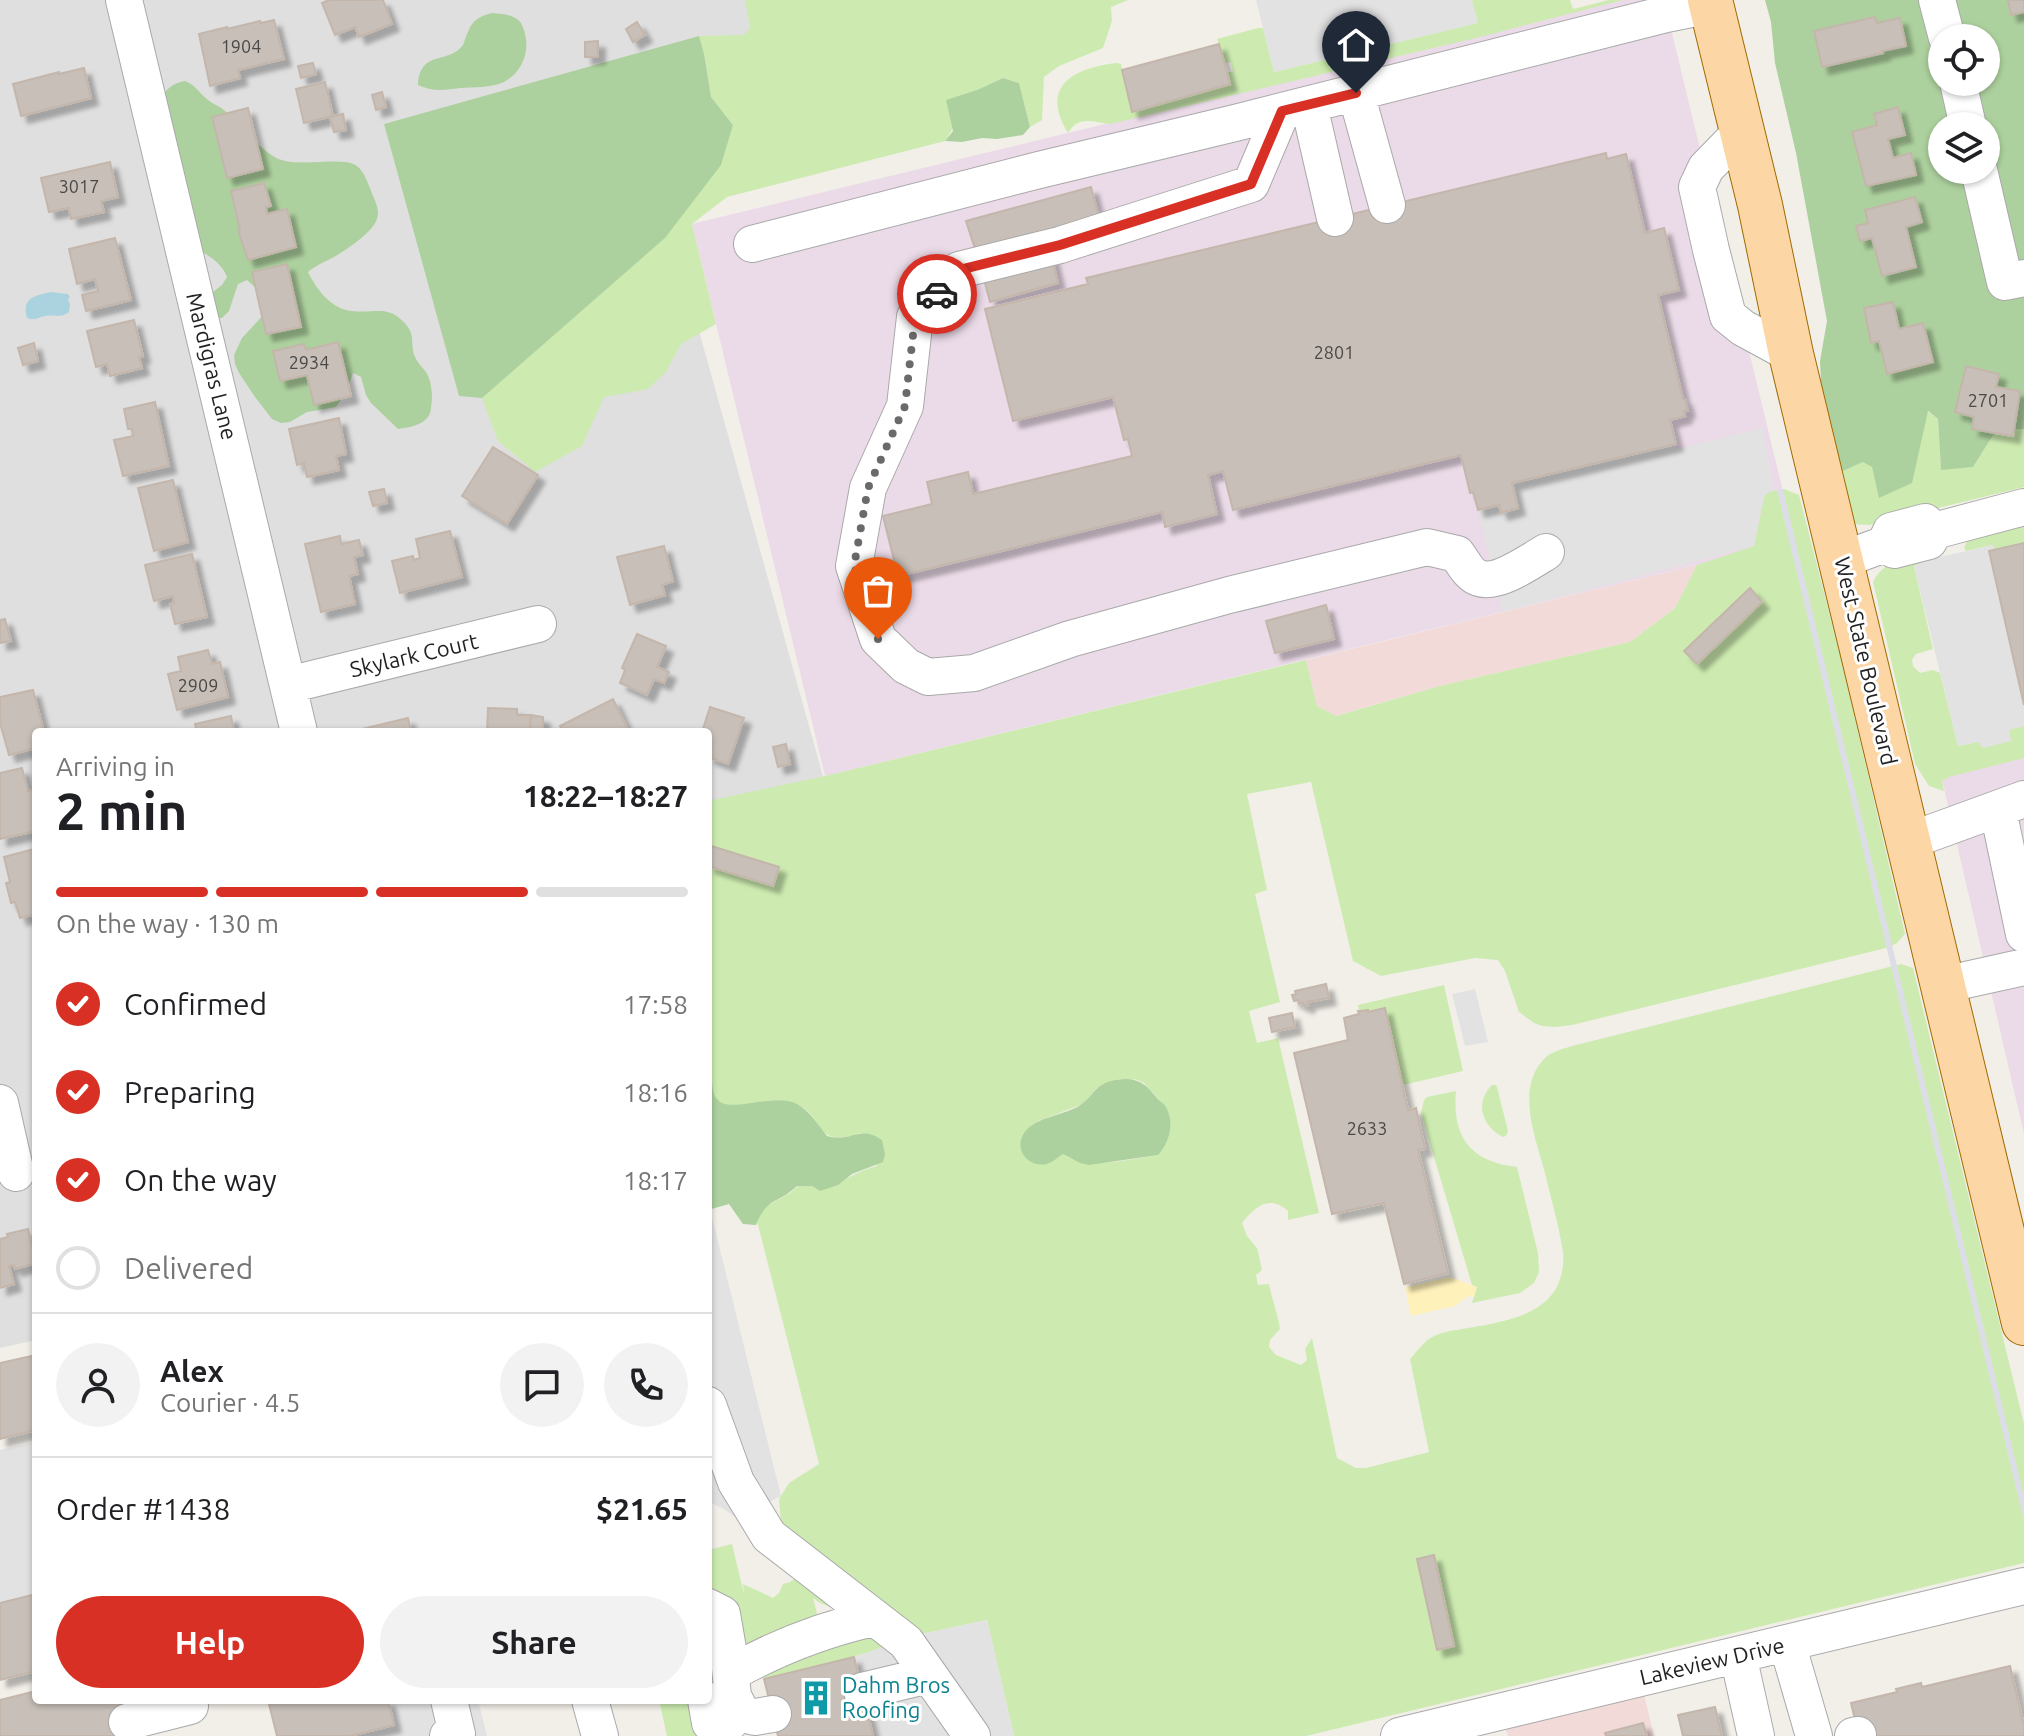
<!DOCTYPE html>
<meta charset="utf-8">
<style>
:root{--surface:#fff;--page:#f2f2f2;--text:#202124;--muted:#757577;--line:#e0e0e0;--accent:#d93025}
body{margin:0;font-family:Ubuntu,sans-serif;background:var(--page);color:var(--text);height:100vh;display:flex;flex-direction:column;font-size:30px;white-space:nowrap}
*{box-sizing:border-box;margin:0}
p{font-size:26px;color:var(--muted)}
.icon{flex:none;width:44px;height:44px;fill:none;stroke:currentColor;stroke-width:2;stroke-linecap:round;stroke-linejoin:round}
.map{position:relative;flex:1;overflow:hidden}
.details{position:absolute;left:32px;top:728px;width:680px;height:976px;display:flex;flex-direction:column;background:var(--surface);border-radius:8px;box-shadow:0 2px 6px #0004}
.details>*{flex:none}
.fabs{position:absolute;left:1928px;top:24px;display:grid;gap:16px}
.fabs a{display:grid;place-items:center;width:72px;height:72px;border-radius:50%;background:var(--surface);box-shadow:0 2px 6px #0004;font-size:40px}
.pin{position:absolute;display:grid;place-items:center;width:68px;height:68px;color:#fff;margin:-82px -34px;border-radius:50% 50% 50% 0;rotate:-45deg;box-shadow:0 0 8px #0007}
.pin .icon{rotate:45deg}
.courier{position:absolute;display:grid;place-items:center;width:80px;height:80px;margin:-40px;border:6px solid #d93025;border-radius:50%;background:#fff;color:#222;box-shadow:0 2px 10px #0007}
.summary em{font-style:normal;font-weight:600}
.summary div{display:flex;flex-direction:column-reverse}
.summary{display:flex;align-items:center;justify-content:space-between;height:136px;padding:0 24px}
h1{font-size:52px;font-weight:600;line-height:60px}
.bar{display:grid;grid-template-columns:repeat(4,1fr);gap:12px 8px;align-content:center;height:96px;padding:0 24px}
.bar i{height:10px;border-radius:6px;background:var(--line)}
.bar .active{background:var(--accent)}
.bar p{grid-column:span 4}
.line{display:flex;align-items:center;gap:20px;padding:0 24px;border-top:2px solid var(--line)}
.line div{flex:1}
.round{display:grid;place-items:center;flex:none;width:84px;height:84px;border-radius:42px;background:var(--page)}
ol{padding:0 24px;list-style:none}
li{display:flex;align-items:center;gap:24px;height:88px}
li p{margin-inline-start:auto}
li .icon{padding:8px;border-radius:50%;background:var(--accent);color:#fff;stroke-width:4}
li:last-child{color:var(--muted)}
li i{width:44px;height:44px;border:4px solid var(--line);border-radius:50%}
.button{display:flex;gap:16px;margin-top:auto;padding:16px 24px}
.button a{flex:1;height:92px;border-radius:48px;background:var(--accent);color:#fff;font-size:32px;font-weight:600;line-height:92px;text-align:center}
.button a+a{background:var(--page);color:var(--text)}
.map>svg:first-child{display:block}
.residential{fill:#e0dfdf}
.commercial{fill:#f2dad9}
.industrial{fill:#ebdbe8}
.grass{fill:#cdebb0;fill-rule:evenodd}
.forest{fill:#add19e;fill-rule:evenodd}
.sand{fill:#fff1ba}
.parking{fill:#e2e2e2}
.plaza{fill:#dddde8}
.water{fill:#aad3df}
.building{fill:#c7bfb8;stroke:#c4b6ab;stroke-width:2;filter:url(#shadow)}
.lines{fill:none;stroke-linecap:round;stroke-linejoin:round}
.minor-casing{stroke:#a9a9a9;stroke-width:38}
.major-casing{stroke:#a06b00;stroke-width:46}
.minor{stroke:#fff;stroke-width:36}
.major{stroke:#fcd6a4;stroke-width:44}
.done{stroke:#6b6a68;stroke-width:8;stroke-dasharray:0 14.4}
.route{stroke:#d93025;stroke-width:10}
.labels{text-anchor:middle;stroke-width:6;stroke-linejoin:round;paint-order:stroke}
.number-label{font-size:18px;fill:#4b4948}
.street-label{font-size:22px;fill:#222;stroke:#fff}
.culture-label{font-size:22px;fill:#0d838f;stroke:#fff;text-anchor:start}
</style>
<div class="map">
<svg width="2024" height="1736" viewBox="0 0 2024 1736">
<defs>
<filter id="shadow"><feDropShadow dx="7" dy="7" stdDeviation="2" flood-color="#0004"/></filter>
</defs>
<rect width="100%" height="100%" fill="#f2efe9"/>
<path class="residential" d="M0,0H776L667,216L831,805L708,984V732H36V1340L0,1348Z"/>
<path class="commercial" d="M1697,565L1675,608L1630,642L1440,686L1335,716L1317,706L1306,660Z
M1642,1686L1654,1736H1508L1503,1720Z"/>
<path class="industrial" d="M1616,0H1664L1795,541L825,776L692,224Z
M2024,751V1134L1940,771Z"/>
<path class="grass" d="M745,0H1128L1111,7L1112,21L1103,48L1059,66L1044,77L1042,120L1030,127L1019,83L1003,78L977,90L945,141L727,197L692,224L716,324L681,344L666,372L648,389L604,397L582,446L535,472L498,441L482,398L550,337L733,125L711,97L704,54L699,36L744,35L750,28Z
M1473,0H1570L1573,9L1609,0H1623L1480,37L1110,124C1094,122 1078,115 1068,133C1039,86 1074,68 1116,63L1121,64L1133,111L1229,85L1227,72H1233L1231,62L1226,63L1225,66L1217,39L1258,28H1263L1274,72L1477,23L1472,1Z
M1927,411L1938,419L1941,469L1973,467L1997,429H2024V487L1869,525L1852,524L1843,471L1863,462Z
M1784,489L1799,495L1842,663L1905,934L1897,943L1890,947L1572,1025L1555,1027L1542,1026L1534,1023L1519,1012L1505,971L1498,960L1475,958L1381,976L1353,961L1311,782L1247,794L1267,890L1255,894L1280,1002L1249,1011L1257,1043L1278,1038L1319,1213L1288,1220V1211C1269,1194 1255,1207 1242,1223L1247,1236L1257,1248L1262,1270L1256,1275L1258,1285L1269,1284C1272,1300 1278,1314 1280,1329L1270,1340L1269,1347L1276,1355L1301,1365L1307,1360L1305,1349L1312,1338L1337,1458L1356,1468H1366L1429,1452L1410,1359C1417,1352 1423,1342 1432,1337C1444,1331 1456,1330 1468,1328C1515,1320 1567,1311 1563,1252C1559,1226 1551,1199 1545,1173C1536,1139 1515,1089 1544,1059C1550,1052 1563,1049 1572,1046L1901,964L1913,968L2024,1424V1563L1306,1736H1014L987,1620L917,1635L781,1522L779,1499L789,1483L819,1464L757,1221L763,1208L790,1193L798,1186H812L820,1191C840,1184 856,1171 877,1166L861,1133C808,1150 828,1112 790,1102C768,1095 741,1111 723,1104C709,1099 713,1076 708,1065V801L825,776L1306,660L1317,706L1336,716L1440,686L1630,642L1675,608L1697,565L1754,546L1764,497L1768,492ZM1750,589L1762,602L1696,664L1685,652ZM1135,1079L1144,1083L1166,1107L1158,1155C1130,1159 1082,1172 1061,1152C1052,1143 1046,1131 1038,1121L1083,1104L1097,1088ZM1433,1555L1434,1556L1437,1649L1417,1559Z
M2024,521V543L1994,550L1993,545L1966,551L1964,548L1968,539Z
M1934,555L1935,558L1914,566L1933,649L1916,654L1912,660L1913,666L1920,673L1933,670L1940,673L1958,746L1978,742L2011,740L2008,730L2024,726V758L1949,777L1942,781L1944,791L1929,786L1915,764L1873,582C1886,557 1909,559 1934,555Z
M1444,985L1463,1071L1403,1085L1385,1009L1368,1012L1367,1010L1359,1011L1358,1005Z
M1492,1085H1496L1497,1087L1508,1131L1506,1136L1503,1137C1482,1126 1474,1103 1492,1085Z
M1456,1091C1452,1137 1470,1162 1517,1167L1538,1253L1539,1272L1534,1283L1520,1293L1472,1303L1477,1287L1472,1285L1421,1113L1424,1100L1427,1097Z
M732,1544L744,1594L743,1584L773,1598L779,1593L783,1584L790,1582L796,1578L838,1610L820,1603L813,1598L817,1613L815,1617L748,1644L708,1594V1550Z
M864,1633L886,1647L856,1656L764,1679L762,1672Z
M659,1700H700L699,1736H667Z"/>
<path class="forest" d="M1765,0H2024V429H1997L1973,467L1941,470L1938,419L1928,411L1912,483L1879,498L1872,467L1863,462L1843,471L1836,467L1822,403L1820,361L1827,321L1796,153L1775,63L1771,22ZM1942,38H1986V82H1942ZM1942,126H1986V170H1942Z
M492,13C502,14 514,14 521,23C522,25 525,32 525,34C530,53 521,73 504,82C491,88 474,87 460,88C445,90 432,92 418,85C420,49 448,65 463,45C464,43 467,33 468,32C472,20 480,16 492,13Z
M699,36L704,54L711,97L733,125L721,165L665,238L482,398L459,396L384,124Z
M1003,78L1019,83L1030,127L1023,135L997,139L982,138L962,142L945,141L953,131L946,100L977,90Z
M185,81C196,85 199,93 208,100C213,104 219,106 224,110C241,124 254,144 273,156C292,170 342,155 357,166C366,173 369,188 374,198C380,212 380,219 369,231C359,241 346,250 334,257C325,262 316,265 308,272C317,290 331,309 352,311C377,314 389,303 408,327C415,337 410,346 415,357C417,362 422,367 426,372C432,382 433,396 431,408C430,424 412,427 398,429L371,403L366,395L361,377L353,373L346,392L336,407L307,412L290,422L281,423L272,419L255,397L239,373L235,364L234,355L242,338L267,311L261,293L247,280L238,284L229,311L222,318H213L209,295L222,285L227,277C222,264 212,258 201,251L163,95C169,86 175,83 185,81Z
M708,1065C714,1076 710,1093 718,1100C730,1114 775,1092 797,1104C810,1111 818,1125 827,1136C851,1143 860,1124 882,1140L885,1154L883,1162L852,1174L838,1185L820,1191L812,1186H797C778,1204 767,1197 756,1225L743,1224L729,1204L708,1210Z
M1126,1079C1142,1080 1147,1086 1157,1098C1159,1101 1164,1103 1166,1107C1175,1123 1169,1143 1158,1155L1089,1165L1080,1163L1063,1154C1058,1157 1053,1162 1047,1164C1029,1168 1013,1150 1024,1133C1037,1116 1062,1116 1079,1106C1089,1100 1093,1090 1102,1085C1109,1080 1117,1080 1126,1079Z"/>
<path class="sand" d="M1450,1277L1477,1287L1474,1297L1468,1296L1455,1306L1411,1316L1405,1287Z"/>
<path class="parking" d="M1256,0H1473L1472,1L1478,23L1274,72Z
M1763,428L1774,491L1768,492L1764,497L1754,546L1502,612L1478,510L1499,505L1501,512L1518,509L1512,483L1672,445L1674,450Z
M1993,545L1994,550L1989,552L2024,705V726L2009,730L2011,741L1983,748L1978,742L1958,746L1914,566L1935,558Z
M1475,989L1488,1042L1465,1046L1452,994Z
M710,1209L781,1496L737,1518L722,1508L713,1504L708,1505V1210Z
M36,1442V1594L0,1603V1450Z
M987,1620L1014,1736H873L854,1657L917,1635Z
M388,1700H478L487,1736H350L394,1725Z"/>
<path class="plaza" d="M1783,489L2024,1497V1521L1777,490Z"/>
<path class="water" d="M51,292L68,294L70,297L68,299L70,304L69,312C59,319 55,314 45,316C36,318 36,321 27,318C22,298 33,296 51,292Z"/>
<path class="building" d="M329,0H383L392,24L359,37L355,27L335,35L322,3Z
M2008,0H2024V12L2011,15Z
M1875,17L1877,23L1900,18L1906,46L1882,51L1883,53L1822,67L1814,31Z
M274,20L284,59L238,70L240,78L210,86L199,34L227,27V29L260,21L261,23Z
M637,22L645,35L633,42L626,29Z
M598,41V57H585V42Z
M1219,44L1230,84L1132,112L1122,70Z
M313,63L316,74L301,78L298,66Z
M84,68L91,98L21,116L13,84L59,72V74Z
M325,82L333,116L304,123L296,89Z
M382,92L386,107L376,110L372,95Z
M1898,107L1905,135L1888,139L1893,158L1911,153L1916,175L1866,186L1852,132L1877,125L1874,114Z
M248,108L263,169L227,178L212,117Z
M343,114L346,130L334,132L330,117Z
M1606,153L1607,159L1626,154L1645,233L1664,228L1679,290L1658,295L1683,399H1685L1688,411H1684L1685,416L1670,420L1676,444L1512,483L1518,508L1501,513L1499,505L1478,510L1473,492L1470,493L1461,455L1233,510L1223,471L1208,475L1217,514L1165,527L1162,512L898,576L883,516L932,504L927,482L968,472L973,494L1132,456L1128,439L1124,440L1113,397L1013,421L985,309L1088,284L1086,278Z
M110,162L118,197L101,201L104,212L71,219L69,208L49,212L41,178Z
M264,183L271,206L266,207L267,214L287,209L296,247L248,260L238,230H240L231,191Z
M1091,187L1099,218L976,252L966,221Z
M1915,197L1922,222L1906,227L1916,267L1882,276L1872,238L1860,241L1856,226L1868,223L1865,210Z
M115,238L131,300L86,311L82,295L98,291L95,279L77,284L69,249Z
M1051,254L1058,283L990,302L982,272Z
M287,264L301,327L266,334L252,272Z
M1893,302L1899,329L1923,323L1933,362L1887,374L1879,341L1871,343L1864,308Z
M134,320L143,356L139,357L142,368L110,376L107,364L96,367L87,331Z
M338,342L351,396L314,405L307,375L280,381L273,351L304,344L306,350Z
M34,343L38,361L23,365L18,348Z
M1966,366L1999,374L1996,387L2020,391L2013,436L1972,429L1974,417L1955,412Z
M155,402L169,466L123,476L114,440L133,436L132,429H128L124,409Z
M339,418L346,454L336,456L339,470L307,477L304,463L297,465L289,429Z
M493,447L538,475L507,524L462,496Z
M173,480L188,542L154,551L138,488Z
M384,489L387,503L373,506L369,492Z
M450,531L462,577L400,593L392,561L413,556L414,560L420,558L416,539Z
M340,536L341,544L359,540L363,555L354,557L358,574L349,576L355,604L321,612L305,544Z
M2024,543V705L1989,551Z
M664,546L673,581L662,585L665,595L630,605L617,557Z
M192,554L207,617L175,624L170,604L174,603L173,596L154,601L145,565Z
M1750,588L1762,602L1697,664L1684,651Z
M1326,605L1334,639L1275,653L1266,621Z
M5,619L11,641L0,643V620Z
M637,634L666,646L657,667L669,672L664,683L654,679L647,695L620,683L625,670L622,668Z
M208,650L212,664L220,662L228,697L177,710L168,674L181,671L178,657Z
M33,690L44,732H36V748L9,755L0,723V697Z
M613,699L629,732H563L560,726Z
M710,707L744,718L728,764L708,757V732H702Z
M488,708L517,709V715H531L530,732H487Z
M531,715L543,717V732H530Z
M231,716L234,732H197L195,724Z
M408,718L411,732H362V729Z
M786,744L790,764L778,767L773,747Z
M22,768L28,791L36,789V817L33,818L36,831L0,839V773Z
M708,845L779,867L773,886L708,866Z
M34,849H36V914L20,918L15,902L11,903L6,883L10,882L4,857Z
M1326,984L1329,998L1307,1002L1308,1005L1304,1006L1303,1003L1299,1004L1298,1000L1294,1001L1292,995L1296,994L1295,991Z
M1385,1008L1408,1110L1416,1108L1425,1149L1418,1150L1448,1273L1404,1284L1384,1203L1332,1214L1294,1053L1348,1040L1344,1018L1359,1014L1358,1011L1368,1010V1012Z
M1292,1013L1295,1027L1272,1032L1269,1018Z
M28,1229L36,1263L15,1269L14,1265L9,1266L14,1284L0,1288V1239L8,1237L7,1234Z
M36,1355V1430L0,1439V1363Z
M1434,1555L1454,1646L1437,1650L1417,1559Z
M36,1594V1671L0,1680V1603Z
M854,1657L873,1736H778L764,1679Z
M2010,1666L2024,1726V1736H1859L1851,1703L1897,1692L1896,1689L1921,1683L1922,1687Z
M36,1691V1700H122L131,1736H0V1700Z
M268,1700H388L394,1725L350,1736H277Z
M1715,1707L1722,1736H1683L1678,1715Z
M1643,1723L1647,1736H1606L1605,1733Z"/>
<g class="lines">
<g class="minor-casing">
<path id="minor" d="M124,0L299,732
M1937,0L1947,38
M1958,82L1968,126
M1356,93L1387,205
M1309,105L1335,218
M1282,111L1251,184L1060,245L959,270L915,317L905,406L868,488L854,566L878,639L906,666L928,677L974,673L1070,639L1229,595L1427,547L1457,554C1463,562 1469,575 1479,578C1497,585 1531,561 1546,552
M1743,130L1706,168L1697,187L1711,250L1728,316L1743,328L1791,354
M1979,170L2005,282L2024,278
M752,244L1039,170L1235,123L1666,14L1711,5
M1934,531L2024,507
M1842,560L1885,544L1891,531L1925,522L1934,531L1929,541L1894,550L1885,544
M288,685L538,624
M1998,810L2024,934
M1909,841L2024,799
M1943,985L2024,967
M0,1103L16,1173
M708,1405L736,1482L769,1536L906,1642L972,1736
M1787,1643L1814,1736
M1738,1655L1756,1736
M731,1673C776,1648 824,1629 874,1618
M862,1691L929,1675
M733,1696L742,1714L755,1717L773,1714
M590,1700L600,1736
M706,1700L710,1723L730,1722L733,1696L728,1649L722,1614L708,1607
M127,1722L190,1706
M448,1736L457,1734L449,1700
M1399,1736L2024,1586
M1853,1736L1858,1735"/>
</g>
<g class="major-casing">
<path id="major" d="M1710,0L1760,205L1791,354L2024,1323"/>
</g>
<use href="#minor" class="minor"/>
<use href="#major" class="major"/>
</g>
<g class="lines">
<path class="done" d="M878,639L854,566L868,488L905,406L915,317L937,294"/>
<path class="route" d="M937,294L959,270L1060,245L1251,184L1282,111L1356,93"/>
</g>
<defs>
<g id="building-bare" transform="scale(2.76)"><path d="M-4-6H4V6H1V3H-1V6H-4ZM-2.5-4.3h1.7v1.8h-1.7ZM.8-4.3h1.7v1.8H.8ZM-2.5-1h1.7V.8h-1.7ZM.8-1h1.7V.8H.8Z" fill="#0f9aa8" stroke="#fff" stroke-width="2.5" paint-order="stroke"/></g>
</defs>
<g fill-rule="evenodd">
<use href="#building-bare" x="816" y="1698"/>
</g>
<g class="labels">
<g class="number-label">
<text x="241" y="53">1904</text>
<text x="79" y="193">3017</text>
<text x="1334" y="359">2801</text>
<text x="309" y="369">2934</text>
<text x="1988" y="407">2701</text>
<text x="198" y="692">2909</text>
<text x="1367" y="1135">2633</text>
</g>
<g class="street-label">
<text transform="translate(212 366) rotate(76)" y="8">Mardigras Lane</text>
<text transform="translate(414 655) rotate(-13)" y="8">Skylark Court</text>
<text transform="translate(1866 661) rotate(77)" y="8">West State Boulevard</text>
<text transform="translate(1712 1661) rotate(-13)" y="8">Lakeview Drive</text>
</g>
<g class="culture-label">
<text x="842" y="1693">Dahm Bros<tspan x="842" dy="25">Roofing</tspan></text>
</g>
</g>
</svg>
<div class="fabs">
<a><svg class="icon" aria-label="locate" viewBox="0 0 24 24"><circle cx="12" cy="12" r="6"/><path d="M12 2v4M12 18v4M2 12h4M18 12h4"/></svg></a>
<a><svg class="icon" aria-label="layers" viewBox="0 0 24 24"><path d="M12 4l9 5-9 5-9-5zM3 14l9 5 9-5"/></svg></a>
</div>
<div class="pin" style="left:878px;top:639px;background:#ea580c"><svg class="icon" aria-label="bag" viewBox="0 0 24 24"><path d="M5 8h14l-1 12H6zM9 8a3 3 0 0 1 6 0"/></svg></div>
<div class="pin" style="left:1356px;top:93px;background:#1f2937"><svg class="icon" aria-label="home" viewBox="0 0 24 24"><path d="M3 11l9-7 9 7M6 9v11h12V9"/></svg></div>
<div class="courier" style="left:937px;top:294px"><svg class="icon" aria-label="car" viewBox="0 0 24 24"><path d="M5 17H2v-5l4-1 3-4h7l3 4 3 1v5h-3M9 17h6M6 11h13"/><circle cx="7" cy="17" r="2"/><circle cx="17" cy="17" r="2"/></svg></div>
<section class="details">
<div class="summary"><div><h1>2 min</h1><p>Arriving in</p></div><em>18:22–18:27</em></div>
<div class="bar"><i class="active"></i><i class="active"></i><i class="active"></i><i></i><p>On the way · 130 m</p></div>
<ol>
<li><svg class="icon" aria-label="check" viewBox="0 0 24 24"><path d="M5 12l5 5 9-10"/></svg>Confirmed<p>17:58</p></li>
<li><svg class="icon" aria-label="check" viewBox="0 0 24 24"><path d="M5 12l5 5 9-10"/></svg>Preparing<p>18:16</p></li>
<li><svg class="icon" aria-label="check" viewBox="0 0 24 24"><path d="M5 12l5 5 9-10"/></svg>On the way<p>18:17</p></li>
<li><i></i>Delivered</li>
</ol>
<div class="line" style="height:144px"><a class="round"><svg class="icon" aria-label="person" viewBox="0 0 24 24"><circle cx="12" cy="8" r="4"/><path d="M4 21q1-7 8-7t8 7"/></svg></a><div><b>Alex</b><p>Courier · 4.5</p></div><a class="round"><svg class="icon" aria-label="chat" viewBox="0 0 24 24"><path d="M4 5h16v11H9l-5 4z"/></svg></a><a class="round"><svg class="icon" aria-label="phone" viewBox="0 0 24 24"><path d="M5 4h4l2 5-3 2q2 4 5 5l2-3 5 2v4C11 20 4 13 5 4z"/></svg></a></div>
<div class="line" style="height:104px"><div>Order #1438</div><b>$21.65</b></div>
<div class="button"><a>Help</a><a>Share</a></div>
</section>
</div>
